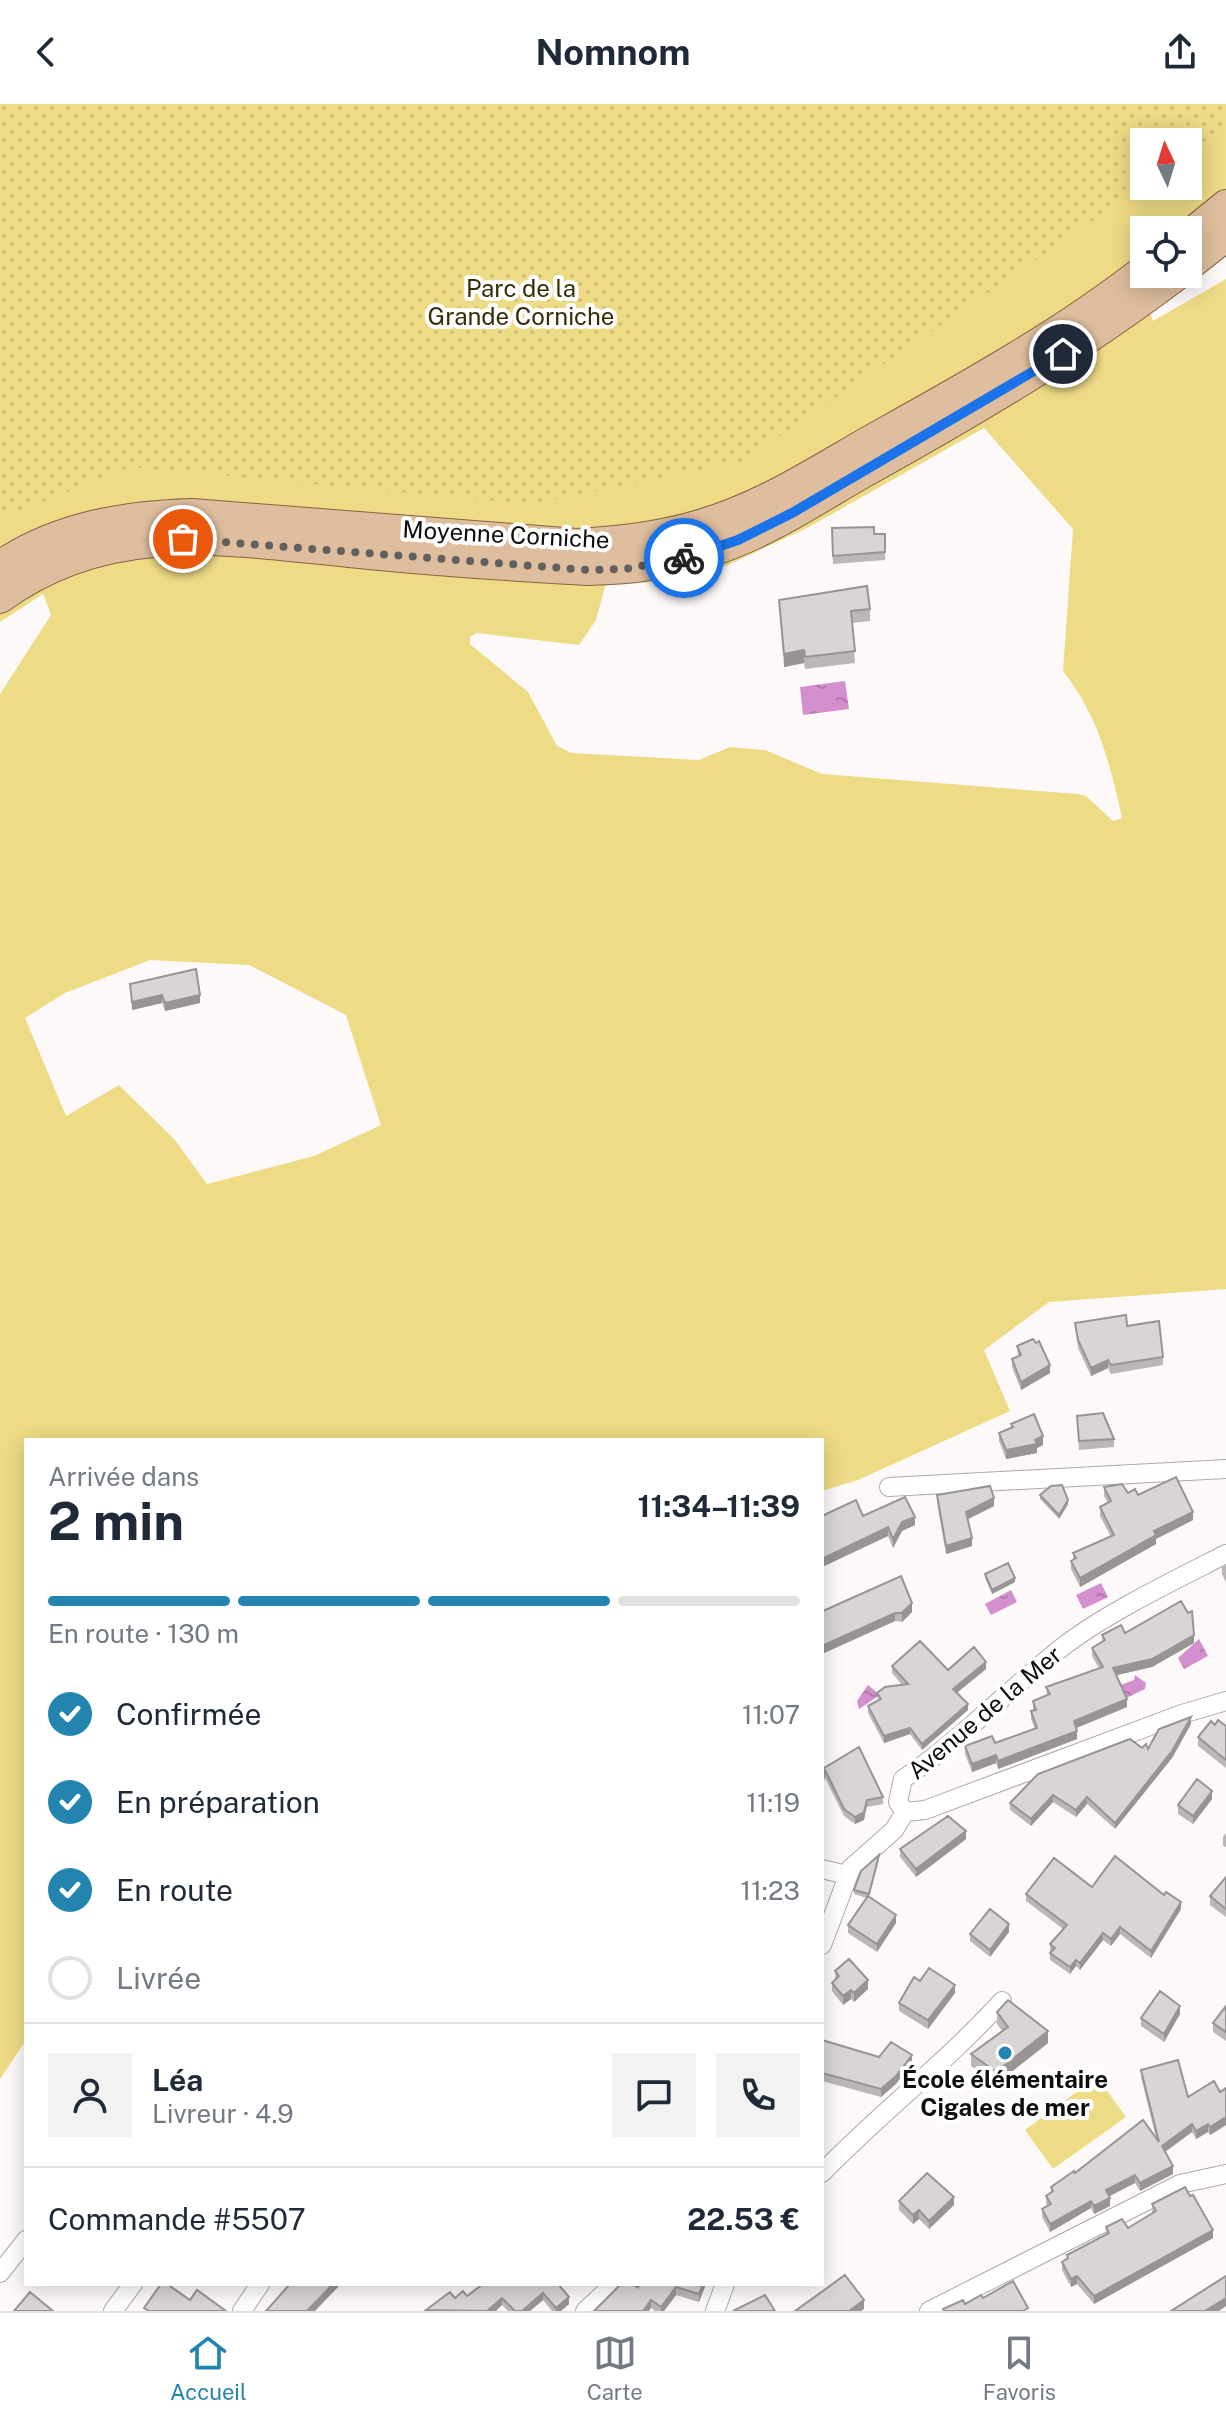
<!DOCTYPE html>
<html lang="fr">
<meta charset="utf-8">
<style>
:root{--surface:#fff;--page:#f2f2f3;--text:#1f2937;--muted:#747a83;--line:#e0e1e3;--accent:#2384af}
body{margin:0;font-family:"Public Sans",sans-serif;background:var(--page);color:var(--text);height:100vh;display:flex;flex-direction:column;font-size:30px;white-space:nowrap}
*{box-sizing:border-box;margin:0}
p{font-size:26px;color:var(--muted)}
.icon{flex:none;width:44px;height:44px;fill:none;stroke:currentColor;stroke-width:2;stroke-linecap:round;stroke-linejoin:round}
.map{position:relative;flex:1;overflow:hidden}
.side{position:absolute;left:24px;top:1334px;width:800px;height:848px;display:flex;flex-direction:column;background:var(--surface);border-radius:0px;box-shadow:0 4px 20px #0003}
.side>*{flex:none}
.needle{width:52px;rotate:356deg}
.buttons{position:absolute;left:1130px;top:24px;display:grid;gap:16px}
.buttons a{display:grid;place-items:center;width:72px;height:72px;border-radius:0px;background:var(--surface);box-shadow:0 4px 20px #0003;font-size:40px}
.pin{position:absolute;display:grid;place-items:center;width:68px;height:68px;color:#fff;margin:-34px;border:4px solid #fff;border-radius:50%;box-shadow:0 2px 8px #0007}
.courier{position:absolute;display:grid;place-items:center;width:80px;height:80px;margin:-40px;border:6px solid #1a73e8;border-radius:50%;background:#fff;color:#222;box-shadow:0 2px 10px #0007}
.overview em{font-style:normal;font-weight:700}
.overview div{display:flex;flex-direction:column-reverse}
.overview{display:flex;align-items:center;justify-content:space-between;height:136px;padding:0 24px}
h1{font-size:52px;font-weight:700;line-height:60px}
.bar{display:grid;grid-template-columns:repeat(4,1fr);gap:12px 8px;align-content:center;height:96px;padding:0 24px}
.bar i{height:10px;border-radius:6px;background:var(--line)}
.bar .active{background:var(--accent)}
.bar p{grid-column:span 4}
.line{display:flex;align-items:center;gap:20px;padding:0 24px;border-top:2px solid var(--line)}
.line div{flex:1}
.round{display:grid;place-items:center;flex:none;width:84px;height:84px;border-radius:0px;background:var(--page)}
ol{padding:0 24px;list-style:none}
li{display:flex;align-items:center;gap:24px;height:88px}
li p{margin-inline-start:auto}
li .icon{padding:8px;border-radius:50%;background:var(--accent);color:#fff;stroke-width:4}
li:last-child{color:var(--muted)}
li i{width:44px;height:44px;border:4px solid var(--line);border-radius:50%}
header{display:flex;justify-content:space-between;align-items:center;height:104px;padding:0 24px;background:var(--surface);font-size:36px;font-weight:700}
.tab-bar{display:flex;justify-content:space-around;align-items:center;height:112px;border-top:2px solid var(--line);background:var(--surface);font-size:22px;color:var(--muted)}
.tab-bar a{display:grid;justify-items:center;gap:4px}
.tab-bar .active{color:var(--accent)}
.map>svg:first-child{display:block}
.grass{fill:#eedb86;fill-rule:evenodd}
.park{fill:url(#park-dots)}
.water{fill:url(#water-ripples)}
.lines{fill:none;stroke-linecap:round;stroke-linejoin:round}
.street-casing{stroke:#ada9a8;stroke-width:20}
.primary-casing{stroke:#876441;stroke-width:32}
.street{stroke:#fff;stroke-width:18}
.primary{stroke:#debe9e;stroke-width:30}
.wall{fill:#bbb6b7}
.shaded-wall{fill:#989495}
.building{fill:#d9d4d5;stroke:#989495;stroke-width:2}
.done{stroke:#62605f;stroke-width:8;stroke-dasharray:0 14.4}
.route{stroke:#1a73e8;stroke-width:10}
.poi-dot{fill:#2384af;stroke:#fff;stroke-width:3}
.labels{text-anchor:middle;stroke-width:8;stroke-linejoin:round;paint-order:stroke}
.park-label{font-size:24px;fill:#352d03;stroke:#fff}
.street-label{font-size:24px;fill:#0f0e0d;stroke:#fff}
.poi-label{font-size:24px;font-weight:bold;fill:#0f0e0d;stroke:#fff}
</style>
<header><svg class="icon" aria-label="back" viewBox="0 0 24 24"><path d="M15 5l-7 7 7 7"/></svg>Nomnom<svg class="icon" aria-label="share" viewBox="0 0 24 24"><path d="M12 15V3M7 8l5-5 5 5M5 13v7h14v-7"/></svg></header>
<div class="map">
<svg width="1226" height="2207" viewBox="0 0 1226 2207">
<defs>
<pattern id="park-dots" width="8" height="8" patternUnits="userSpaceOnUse" patternTransform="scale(2)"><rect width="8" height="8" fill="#eedb86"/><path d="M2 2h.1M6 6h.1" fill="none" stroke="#cbbb72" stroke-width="1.8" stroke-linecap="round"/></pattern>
<pattern id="water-ripples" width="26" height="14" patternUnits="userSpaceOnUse" patternTransform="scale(2)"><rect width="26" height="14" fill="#d38fce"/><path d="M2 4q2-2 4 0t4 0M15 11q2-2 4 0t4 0" fill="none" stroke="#b47ab0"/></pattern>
</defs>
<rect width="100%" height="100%" fill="#fdf9f8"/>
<path class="grass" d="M0,0H1226V142L1149,205L1153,217L1226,175V1185L1049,1198L984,1246L1010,1307L858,1376L822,1387V1336H26V1936L0,1975V590L51,511L43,490L0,518ZM1144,38H1188V82H1144ZM1144,126H1188V170H1144ZM984,324L1073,425L1063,567C1098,611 1110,659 1122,714L1113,717L1086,692L1078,690L822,670L765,646L730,643L699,656L572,649L557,642L528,588L470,540V533L477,529L579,541L596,516L606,479L726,462L809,423ZM150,856L249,861L346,911L381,1021L314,1052L207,1080L175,1036L119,981L66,1012L25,914L65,889Z
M1097,1973L1126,2013L1053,2065L1025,2026Z"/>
<path class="park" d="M0,0H1226V24L1188,51V38H1144V81L743,357L532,400L130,363L0,415Z"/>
<path class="water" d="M845,577L849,605L803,611L800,583Z
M1101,1479L1108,1493L1083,1505L1076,1491Z
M1011,1486L1017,1498L991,1511L985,1500Z
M1199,1535L1208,1552L1184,1565L1178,1554Z
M1135,1571L1146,1579L1145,1585L1122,1596L1118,1582L1134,1576Z
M868,1581L880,1591L859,1605L857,1597Z"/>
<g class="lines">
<g class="street-casing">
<path id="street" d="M889,1383L1226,1365
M1226,1450C1175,1476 1104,1510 1060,1545C1007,1587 960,1637 903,1675L898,1698L905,1708L925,1706L1182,1610L1226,1597
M822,1765L847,1771
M822,1841L851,1764L894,1726L905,1708
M822,2069C880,2009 946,1959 1002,1897
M0,2169L26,2136
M113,2207L133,2180
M242,2207L260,2180
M585,2207L614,2180
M715,2207L725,2180
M929,2207L1180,2080L1226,2070"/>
</g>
<g class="primary-casing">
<path id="primary" d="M1188,132L1226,101
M1188,162L1226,132
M0,462C57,423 125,412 192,410L577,440C620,437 662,433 703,420C761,403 814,369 866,339C961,286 1058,233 1144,166
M0,494C112,411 240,438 369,450C442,457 515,462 588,466C628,465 669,461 708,448C761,432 811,399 859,371C969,310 1078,246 1178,170"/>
</g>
<use href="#street" class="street"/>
<use href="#primary" class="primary"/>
</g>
<path class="wall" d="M832,424L874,430H885V456L833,460Z
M779,496L870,505V517L852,519L855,559L805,565L804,559L784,563Z
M130,880L200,899L165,907L162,899L132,906Z
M1075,1219L1127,1222L1163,1253V1261L1111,1270L1108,1264L1091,1272L1078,1244Z
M1036,1239L1050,1269L1021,1286L1012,1263V1255L1018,1252L1017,1242Z
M1011,1320L1043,1341L1037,1344V1349L1006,1355L999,1337V1329L1011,1324Z
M1077,1320L1114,1335V1343L1079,1346Z
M1104,1383L1138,1391L1193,1416L1156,1435V1440L1080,1483L1071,1465V1457L1073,1455V1449L1111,1433L1100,1412V1403L1108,1399L1104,1392Z
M937,1391L994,1402L968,1415L972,1442L946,1450L937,1399Z
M1040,1391L1068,1400L1059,1415L1040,1395Z
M822,1412H863L915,1421L902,1427L893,1444L888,1432L822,1463Z
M1226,1460V1479L1222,1470V1462Z
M985,1470L1015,1478L992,1490L985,1474Z
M822,1506L823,1507L912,1508L902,1518L895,1517L822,1550Z
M1125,1529L1194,1539L1152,1563L1117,1571L1127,1603L1076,1624L1077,1635L998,1665L996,1659L972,1668L965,1650V1642L995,1639L1035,1625L1031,1615V1607H1033V1597L1047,1592L1046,1583L1099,1564L1092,1552V1544L1102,1538V1531Z
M892,1562L948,1566L986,1565L956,1589L968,1606L922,1646L910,1630L884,1639L868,1609V1602L878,1597L877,1589L902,1581L892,1569Z
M1191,1620L1172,1654L1115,1725L1087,1700L1076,1713L1053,1698L1031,1722L1010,1706V1699L1142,1644L1148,1645Z
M1215,1621L1226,1622V1664L1198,1642V1633Z
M822,1662L883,1693V1700L867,1703L864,1716L855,1720L844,1712L825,1674Z
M1212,1695L1193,1720L1178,1710V1701Z
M1226,1729V1743L1223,1742V1733Z
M966,1735L916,1773L900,1753V1745Z
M879,1756L869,1793L896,1819L877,1848L848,1829V1821L867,1794L854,1790V1786Z
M1226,1773V1813L1210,1801V1792Z
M1092,1783L1181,1805L1151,1854L1120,1830L1111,1842L1103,1836L1080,1866L1076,1862L1070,1870L1050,1856V1840L1063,1825L1026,1797V1790Z
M1009,1828L990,1853L970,1837V1830Z
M835,1867L868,1885L854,1898L851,1895L843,1901L832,1887V1879L835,1876Z
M920,1877L955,1889L928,1925L899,1907V1899Z
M1226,1902V1937L1213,1928V1919Z
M997,1908L1048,1939L996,1980L971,1962V1950L1002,1927L997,1920Z
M1180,1910L1164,1938L1141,1922V1914Z
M822,1936L879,1953L912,1958L896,1980L881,1993L822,1977Z
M1141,1966L1188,1993L1220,1988L1226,1984V2021L1210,2031L1208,2028L1196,2035L1192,2028L1165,2048L1173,2070L1140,2087L1135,2079L1109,2092L1110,2102L1094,2110L1091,2104L1050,2128L1042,2113V2105L1048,2102L1046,2100V2092L1051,2089V2083L1075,2069L1156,2034L1141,1973Z
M899,2097L954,2101L929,2125L919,2115L913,2120L899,2106Z
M1152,2100L1213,2134L1094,2200L1077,2180L1071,2183L1062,2166V2158L1067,2155V2151L1106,2131V2123L1128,2124L1152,2109Z
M558,2180L569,2200L561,2207H552L543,2196L530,2207H508L502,2201L455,2194Z
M621,2180H706L699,2198L676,2191L664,2207H655Z"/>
<path class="shaded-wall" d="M804,546V559L784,563V550Z
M162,891V899L132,906V898Z
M200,891V899L165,907V899Z
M1108,1256V1264L1091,1272V1264Z
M1050,1261V1269L1021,1286V1278Z
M1043,1332V1341L1037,1344V1349L1006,1355V1346Z
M994,1394V1402L966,1416V1408Z
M1068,1396V1400L1059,1415V1411Z
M1193,1408V1416L1156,1435V1440L1080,1483V1474L1154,1427Z
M915,1413V1421L902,1427L893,1444V1435L902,1418Z
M888,1423V1432L822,1463V1455Z
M972,1434V1442L946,1450V1442Z
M1015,1474V1478L992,1490V1486Z
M912,1499V1508L902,1518V1509Z
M895,1509V1517L822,1550V1542Z
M1194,1531V1539L1152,1563L1113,1572V1564Z
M986,1558V1565L953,1592V1585Z
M1127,1595V1603L1074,1625V1617Z
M968,1600V1606L922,1646V1640Z
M1191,1613V1620L1172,1654L1115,1725V1719Z
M910,1624V1630L884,1639V1632Z
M1077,1627V1635L998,1665V1657Z
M996,1651V1659L972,1668V1660Z
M1212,1687V1695L1193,1720V1712Z
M1053,1691V1698L1031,1722V1715Z
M1087,1693V1700L1076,1713V1706Z
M867,1696L864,1716L855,1720V1713Z
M966,1727V1735L916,1773V1765Z
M1181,1798V1805L1151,1854V1847Z
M896,1811V1819L877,1848V1840Z
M1009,1820V1828L990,1853V1846Z
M1120,1823V1830L1111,1842V1835Z
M1103,1829V1836L1080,1866V1859Z
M1076,1856V1862L1070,1870V1863Z
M868,1876V1885L854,1898V1889Z
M955,1881V1889L928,1925V1916Z
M851,1886V1895L843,1901V1892Z
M1180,1902V1910L1164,1938V1930Z
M1048,1927V1939L996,1980V1968Z
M912,1951V1958L896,1980L881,1993V1985Z
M1226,2013V2021L1210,2031V2023Z
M1192,2020V2028L1162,2050V2042Z
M1208,2020V2028L1196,2035V2027Z
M1173,2062V2070L1140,2087V2079Z
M1135,2071V2079L1106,2094V2086Z
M954,2093V2101L929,2125V2117Z
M1110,2094V2102L1094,2110V2102Z
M1091,2097V2104L1050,2128V2120Z
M919,2106V2115L913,2120V2111Z
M1213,2126V2134L1094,2200V2192Z
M1077,2172V2180L1071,2183V2175Z
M333,2180H341L315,2207H307Z
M703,2180H706L699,2198V2190Z
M676,2183V2191L664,2207H661V2203Z
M543,2189V2196L530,2207H522Z
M569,2193V2200L561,2207H556V2204Z
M502,2194V2201L496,2207H487Z
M1226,2194V2202L1219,2207H1205Z
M651,2196V2204L649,2207H643Z
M864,2196V2205L861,2207H849Z"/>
<path class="building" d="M874,423V430H885V448L833,452L832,424Z
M867,482L870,505L851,507L855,547L805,553L804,546L784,550L779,496Z
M196,865L200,891L165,899L162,891L132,898L130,880Z
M1126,1211L1127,1222L1159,1217L1163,1253L1111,1261L1108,1256L1091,1264L1078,1236L1075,1219Z
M1033,1235L1036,1239L1039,1237L1050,1261L1021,1278L1012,1255L1021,1251L1017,1242Z
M1103,1309L1114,1335L1079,1337L1077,1312Z
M1034,1310L1043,1332L1035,1336L1037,1340L1006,1346L999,1329L1013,1323L1011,1320Z
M1176,1373L1193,1408L1154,1427L1156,1431L1080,1474L1071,1457L1076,1454L1073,1449L1114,1431L1100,1403L1111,1397L1104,1383L1122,1380L1128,1389L1135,1385L1138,1391Z
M1062,1381L1068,1396L1059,1411L1040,1391L1051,1382Z
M990,1382L994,1394L966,1408L972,1434L946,1442L937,1391Z
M905,1393L915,1413L902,1418L893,1435L888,1423L822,1455V1412L856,1396L863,1412Z
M1008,1459L1015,1474L992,1486L985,1470Z
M901,1472L912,1499L902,1509H895L822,1542V1506L823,1507Z
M1181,1497L1188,1509L1192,1507L1194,1531L1152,1555L1113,1564L1127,1595L1074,1617L1077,1627L998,1657L996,1651L972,1660L965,1642L992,1632L995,1639L1037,1624L1031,1607L1036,1606L1033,1597L1050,1590L1046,1583L1103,1563L1092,1544L1105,1536L1102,1531L1121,1521L1125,1529Z
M920,1537L948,1566L974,1543L986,1558L953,1585L968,1600L922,1640L910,1624L884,1632L868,1602L881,1595L877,1589L885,1583L908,1580L892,1562Z
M1191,1613L1172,1647L1115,1719L1087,1693L1076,1706L1053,1691L1031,1715L1010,1699L1038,1670L1130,1635L1142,1644L1146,1640L1148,1645L1159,1625Z
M1218,1616L1226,1622V1656L1198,1633L1211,1617L1215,1621Z
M859,1643L883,1693L867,1696L864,1708L855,1713L844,1705L825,1666L822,1684V1662L824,1664Z
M1197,1675L1212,1687L1193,1712L1178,1701Z
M948,1712L966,1727L916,1765L900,1745Z
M879,1751L869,1790L854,1786L861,1767Z
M1115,1752L1164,1791L1166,1788L1181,1798L1151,1847L1120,1823L1111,1835L1103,1829L1080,1859L1076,1856L1070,1863L1050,1849L1055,1844L1050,1840L1067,1821L1026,1790L1054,1754L1092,1783Z
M1226,1773V1805L1210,1792Z
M868,1792L896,1811L877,1840L848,1821Z
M990,1805L1009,1820L990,1846L970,1830Z
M849,1855L868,1876L854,1889L851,1886L843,1892L832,1879L839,1872L835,1867Z
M929,1864L955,1881L928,1916L899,1899L914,1873L920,1877Z
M1160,1887L1180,1902L1164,1930L1141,1914Z
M1008,1896L1048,1927L996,1968L971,1950L1008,1923L997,1908Z
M1226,1902V1928L1213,1919Z
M822,1936L879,1953L891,1938L912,1951L896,1972L881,1985L822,1969Z
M1178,1956L1188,1993L1214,1977L1220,1988L1226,1984V2013L1210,2023L1208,2020L1196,2027L1192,2020L1162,2042L1173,2062L1140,2079L1135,2071L1106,2086L1110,2094L1094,2102L1091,2097L1050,2120L1042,2105L1051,2100L1046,2092L1053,2087L1051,2083L1074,2067L1075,2069L1143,2016L1159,2038L1141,1966Z
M927,2069L954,2093L929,2117L919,2106L913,2111L899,2097Z
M1185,2083L1190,2092L1193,2091L1213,2126L1094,2192L1077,2172L1071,2175L1062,2158L1068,2154L1067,2151L1109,2129L1106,2123L1122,2115L1128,2124L1156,2107L1152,2100Z
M845,2171L864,2196L849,2207H795Z
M1226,2172V2194L1205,2207H1171Z
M1013,2177L1028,2204L1023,2207H944L943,2205L963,2196L965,2200L981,2191L983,2194Z
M161,2180H167L190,2196L197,2186L226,2207H149L144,2204Z
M290,2180H333L307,2207H266Z
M483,2180H558L569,2193L556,2204L543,2189L522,2207H515L502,2194L487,2207L426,2206L450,2188L455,2194L463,2187L467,2192Z
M621,2180H632L639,2184L636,2180H703L699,2190L676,2183L661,2203L651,2196L643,2207H594Z
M30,2188L53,2207H14Z
M765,2191L775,2207H733Z"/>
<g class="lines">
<path class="done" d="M183,435L588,466L625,465L684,454"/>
<path class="route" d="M684,454L738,436L792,409L1063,250"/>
</g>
<circle class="poi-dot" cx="1005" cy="1949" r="8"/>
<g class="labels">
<g class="park-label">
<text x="521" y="193">Parc de la<tspan x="521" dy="28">Grande Corniche</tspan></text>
</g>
<g class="street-label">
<text transform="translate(506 431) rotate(3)" y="8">Moyenne Corniche</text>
<text transform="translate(985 1609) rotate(-40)" y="8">Avenue de la Mer</text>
</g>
<g class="poi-label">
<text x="1005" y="1984">École élémentaire<tspan x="1005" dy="28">Cigales de mer</tspan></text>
</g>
</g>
</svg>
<div class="buttons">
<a><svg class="needle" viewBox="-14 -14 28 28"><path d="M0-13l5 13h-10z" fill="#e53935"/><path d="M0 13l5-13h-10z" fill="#747a83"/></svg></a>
<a><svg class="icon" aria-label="locate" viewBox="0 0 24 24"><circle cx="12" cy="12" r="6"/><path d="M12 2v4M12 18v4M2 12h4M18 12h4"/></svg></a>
</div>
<div class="pin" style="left:183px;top:435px;background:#ea580c"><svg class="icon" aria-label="bag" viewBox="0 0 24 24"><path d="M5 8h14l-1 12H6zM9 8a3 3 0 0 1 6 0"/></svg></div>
<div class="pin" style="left:1063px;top:250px;background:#1f2937"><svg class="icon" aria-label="home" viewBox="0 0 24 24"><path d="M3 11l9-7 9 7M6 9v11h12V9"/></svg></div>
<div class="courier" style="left:684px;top:454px"><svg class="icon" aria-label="bike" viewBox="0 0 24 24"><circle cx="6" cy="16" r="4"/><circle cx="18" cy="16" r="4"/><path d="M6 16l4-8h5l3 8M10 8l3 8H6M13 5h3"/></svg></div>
<section class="side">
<div class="overview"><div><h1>2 min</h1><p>Arrivée dans</p></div><em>11:34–11:39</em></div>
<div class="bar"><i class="active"></i><i class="active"></i><i class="active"></i><i></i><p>En route · 130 m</p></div>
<ol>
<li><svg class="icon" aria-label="check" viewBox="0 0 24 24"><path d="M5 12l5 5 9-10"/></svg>Confirmée<p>11:07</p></li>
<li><svg class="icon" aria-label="check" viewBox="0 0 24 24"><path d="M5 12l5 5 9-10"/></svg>En préparation<p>11:19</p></li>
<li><svg class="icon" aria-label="check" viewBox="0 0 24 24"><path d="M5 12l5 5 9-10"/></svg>En route<p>11:23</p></li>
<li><i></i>Livrée</li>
</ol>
<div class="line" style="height:144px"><a class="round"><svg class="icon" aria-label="person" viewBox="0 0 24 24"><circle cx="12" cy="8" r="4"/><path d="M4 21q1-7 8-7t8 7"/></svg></a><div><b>Léa</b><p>Livreur · 4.9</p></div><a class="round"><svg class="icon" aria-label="chat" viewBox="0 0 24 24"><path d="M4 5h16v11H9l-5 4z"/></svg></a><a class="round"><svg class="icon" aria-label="phone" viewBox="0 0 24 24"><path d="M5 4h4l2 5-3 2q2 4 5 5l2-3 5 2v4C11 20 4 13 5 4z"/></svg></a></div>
<div class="line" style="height:104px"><div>Commande #5507</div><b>22.53 €</b></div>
</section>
</div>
<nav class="tab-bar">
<a class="active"><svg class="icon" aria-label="home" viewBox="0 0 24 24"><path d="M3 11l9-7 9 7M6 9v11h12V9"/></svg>Accueil</a>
<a><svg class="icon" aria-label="map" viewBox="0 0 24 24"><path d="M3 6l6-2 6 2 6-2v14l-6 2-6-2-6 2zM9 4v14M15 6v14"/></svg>Carte</a>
<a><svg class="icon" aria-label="saved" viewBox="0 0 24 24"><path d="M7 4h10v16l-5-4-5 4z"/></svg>Favoris</a>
</nav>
